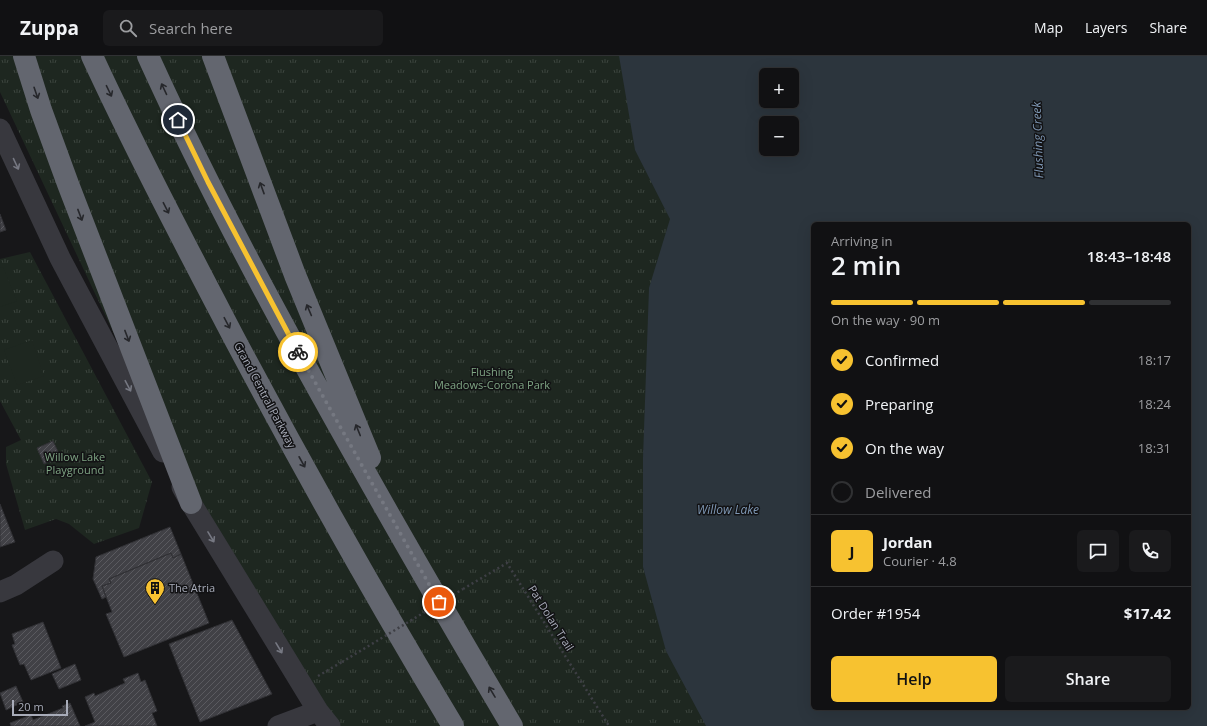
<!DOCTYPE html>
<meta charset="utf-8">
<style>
:root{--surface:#111113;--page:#1a1a1c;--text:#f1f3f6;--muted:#9c9da0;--line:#303133;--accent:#f7c230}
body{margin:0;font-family:"Open Sans",sans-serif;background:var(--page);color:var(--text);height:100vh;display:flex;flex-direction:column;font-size:15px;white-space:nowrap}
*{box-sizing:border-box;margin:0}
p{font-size:13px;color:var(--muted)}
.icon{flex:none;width:22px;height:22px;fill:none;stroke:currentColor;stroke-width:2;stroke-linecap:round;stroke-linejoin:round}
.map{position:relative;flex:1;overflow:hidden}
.details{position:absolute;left:811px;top:166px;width:380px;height:488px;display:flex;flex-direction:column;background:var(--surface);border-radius:6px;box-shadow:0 4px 16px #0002,0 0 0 1px var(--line)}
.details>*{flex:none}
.controls{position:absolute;left:759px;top:12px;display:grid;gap:8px}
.controls a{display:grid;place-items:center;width:40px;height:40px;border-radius:6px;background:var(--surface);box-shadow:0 4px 16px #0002,0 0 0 1px var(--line);font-size:20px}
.scale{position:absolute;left:12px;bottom:10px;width:56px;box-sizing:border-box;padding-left:4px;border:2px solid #a8acb9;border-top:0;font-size:11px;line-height:14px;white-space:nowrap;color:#a8acb9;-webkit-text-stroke:3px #121214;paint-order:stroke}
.pin{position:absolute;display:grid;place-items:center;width:34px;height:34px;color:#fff;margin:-17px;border:2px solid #fff;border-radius:50%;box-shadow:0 1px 4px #0007}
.courier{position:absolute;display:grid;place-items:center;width:40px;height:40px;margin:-20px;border:3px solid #f7c230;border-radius:50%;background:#fff;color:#222;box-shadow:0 1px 5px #0007}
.overview em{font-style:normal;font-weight:600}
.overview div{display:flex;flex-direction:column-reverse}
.overview{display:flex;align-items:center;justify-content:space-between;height:68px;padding:0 20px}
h1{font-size:26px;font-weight:600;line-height:30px}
.bar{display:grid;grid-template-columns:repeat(4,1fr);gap:6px 4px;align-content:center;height:48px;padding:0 20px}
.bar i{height:5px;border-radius:3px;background:var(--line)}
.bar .current{background:var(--accent)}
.bar p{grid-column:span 4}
.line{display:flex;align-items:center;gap:10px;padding:0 20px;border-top:1px solid var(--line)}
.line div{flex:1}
.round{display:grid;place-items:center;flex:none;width:42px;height:42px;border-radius:6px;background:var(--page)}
ol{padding:0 20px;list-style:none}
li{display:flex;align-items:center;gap:12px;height:44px}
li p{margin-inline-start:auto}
li .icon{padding:4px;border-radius:50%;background:var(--accent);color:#111;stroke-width:4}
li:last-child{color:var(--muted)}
li i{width:22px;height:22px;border:2px solid var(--line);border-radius:50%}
.primary-button{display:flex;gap:8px;margin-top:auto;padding:8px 20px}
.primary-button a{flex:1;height:46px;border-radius:6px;background:var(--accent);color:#111;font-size:16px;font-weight:600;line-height:46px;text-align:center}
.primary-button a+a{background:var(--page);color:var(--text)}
header{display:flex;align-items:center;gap:24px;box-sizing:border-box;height:56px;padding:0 20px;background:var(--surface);border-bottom:1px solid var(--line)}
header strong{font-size:19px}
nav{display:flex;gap:22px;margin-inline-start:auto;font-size:14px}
.search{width:280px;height:36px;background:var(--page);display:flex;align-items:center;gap:10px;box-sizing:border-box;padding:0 14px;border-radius:6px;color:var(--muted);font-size:15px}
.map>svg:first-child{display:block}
.park{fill:url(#park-tufts);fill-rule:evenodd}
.pitch{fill:#1e2720}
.water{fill:#2c353d;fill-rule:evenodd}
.building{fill:url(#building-hatch);stroke:#313135}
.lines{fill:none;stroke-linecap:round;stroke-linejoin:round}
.path{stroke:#3e3f45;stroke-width:2.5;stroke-dasharray:2 3;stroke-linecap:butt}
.minor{stroke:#38383e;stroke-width:21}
.highway{stroke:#63666f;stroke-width:22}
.path-bridge{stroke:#3e3f45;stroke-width:2.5;stroke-dasharray:2 3;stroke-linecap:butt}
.oneway{stroke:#26272b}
.oneway2{stroke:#767882}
.done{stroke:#757881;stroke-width:4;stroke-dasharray:0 7.2}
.route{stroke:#f7c230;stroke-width:5}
.labels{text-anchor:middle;stroke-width:3;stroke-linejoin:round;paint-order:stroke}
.park-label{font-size:11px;fill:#7fa584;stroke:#121214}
.street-label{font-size:11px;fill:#a8acb9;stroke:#121214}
.poi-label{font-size:11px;fill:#a8acb9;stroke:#121214;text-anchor:start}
.water-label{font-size:12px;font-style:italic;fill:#7f98b5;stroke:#121214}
</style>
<header>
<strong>Zuppa</strong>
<div class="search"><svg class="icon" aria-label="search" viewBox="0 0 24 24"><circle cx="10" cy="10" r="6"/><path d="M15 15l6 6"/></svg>Search here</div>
<nav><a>Map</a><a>Layers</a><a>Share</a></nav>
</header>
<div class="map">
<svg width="1207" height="670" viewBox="0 0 1207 670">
<defs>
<pattern id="park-tufts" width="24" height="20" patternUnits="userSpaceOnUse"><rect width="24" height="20" fill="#1e2720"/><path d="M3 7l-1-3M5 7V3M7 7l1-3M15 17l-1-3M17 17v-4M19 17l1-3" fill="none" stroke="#3c443e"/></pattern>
<pattern id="building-hatch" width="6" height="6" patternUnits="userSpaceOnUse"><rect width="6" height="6" fill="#414146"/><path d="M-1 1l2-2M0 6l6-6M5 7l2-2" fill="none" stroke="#5a5a5f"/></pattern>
</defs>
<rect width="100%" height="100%" fill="#171719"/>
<path class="park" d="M0,0H1207V670H318L198,456L0,36ZM766,19H792V45H766ZM766,67H792V93H766ZM813,168H1189V652H813Z
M30,196L152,426L139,472L94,488L69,468L56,463L25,474L6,408V391L21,384L0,345V203Z"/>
<path class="pitch" d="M3,211L17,245L0,251V212Z
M32,284L44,320L17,329L4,294Z"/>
<path class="water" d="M619,0H1207V670H706L666,595L643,511V401L649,232L670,163L635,94ZM766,19H792V45H766ZM766,67H792V93H766ZM813,168H1189V652H813Z"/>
<path class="building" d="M0,158L6,174L0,176Z
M53,385L60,400L44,408L37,392Z
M0,448L15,486L0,491Z
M170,471L181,498L173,502L171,497L109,523L111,527L102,530L106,541L102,543L93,523L96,501Z
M171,497L173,502L181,498L209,567L124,601L106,558L112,556L102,530L111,527L109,523Z
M232,564L272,638L200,666L169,588Z
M43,566L61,612L31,624L24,608L20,609L12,589L15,588L12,578Z
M75,608L81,624L59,633L52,618Z
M138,617L141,626L145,624L157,655L152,657L157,670H85L95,666L85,641L94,637L95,640L125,627L123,623Z
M16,630L23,646L6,654L0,637Z
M70,647L80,670H11L10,667L31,659L33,664L63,652L62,650Z"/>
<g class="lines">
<path class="path" d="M463,533L507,507L609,670
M318,620L342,606"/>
<path class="minor" d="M0,73L60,202L163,396
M182,431L191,447L318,655L330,670
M0,536L16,529L53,505
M278,670L318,655"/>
<path class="highway" d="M24,0L41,54L68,128L191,447
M92,0C136,95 185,188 233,280C303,412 376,542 453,670
M148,0C212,141 286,277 362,411C411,498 461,584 512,670
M213,0L295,219L370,402"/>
<path class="path-bridge" d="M342,606L463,533"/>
</g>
<defs><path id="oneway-shaft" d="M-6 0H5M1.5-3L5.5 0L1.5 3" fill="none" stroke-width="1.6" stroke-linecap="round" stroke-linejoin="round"/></defs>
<g class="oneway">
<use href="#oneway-shaft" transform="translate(164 33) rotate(-115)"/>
<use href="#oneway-shaft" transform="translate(109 35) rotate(64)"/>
<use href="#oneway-shaft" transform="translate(36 37) rotate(71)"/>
<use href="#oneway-shaft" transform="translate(262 132) rotate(-110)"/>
<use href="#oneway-shaft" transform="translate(166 152) rotate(63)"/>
<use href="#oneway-shaft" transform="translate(80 159) rotate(69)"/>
<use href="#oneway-shaft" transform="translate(309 254) rotate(-113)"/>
<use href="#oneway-shaft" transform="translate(227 267) rotate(62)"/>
<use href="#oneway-shaft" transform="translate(127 280) rotate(69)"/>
<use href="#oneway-shaft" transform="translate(358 374) rotate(-112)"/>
<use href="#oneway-shaft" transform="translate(302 406) rotate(61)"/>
<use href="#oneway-shaft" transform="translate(492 636) rotate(-121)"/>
</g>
<g class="oneway2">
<use href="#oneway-shaft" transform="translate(16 108) rotate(65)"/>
<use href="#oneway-shaft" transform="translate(128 330) rotate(62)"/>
<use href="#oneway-shaft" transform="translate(211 481) rotate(59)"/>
<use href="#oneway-shaft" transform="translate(279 592) rotate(59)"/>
</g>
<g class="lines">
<path class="done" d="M298,296L439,546"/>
<path class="route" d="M178,64L208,126L298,296"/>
</g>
<defs>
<g id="building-pin" transform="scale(1)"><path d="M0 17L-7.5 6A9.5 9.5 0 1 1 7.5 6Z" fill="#f7c230" stroke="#121214"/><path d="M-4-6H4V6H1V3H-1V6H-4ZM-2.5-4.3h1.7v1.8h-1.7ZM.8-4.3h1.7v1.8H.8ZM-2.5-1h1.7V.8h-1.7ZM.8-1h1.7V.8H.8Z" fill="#111"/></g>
</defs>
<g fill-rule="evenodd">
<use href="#building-pin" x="155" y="532"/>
</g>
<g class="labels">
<g class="park-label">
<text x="492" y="320">Flushing<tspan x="492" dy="13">Meadows-Corona Park</tspan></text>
<text x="75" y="405">Willow Lake<tspan x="75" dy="13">Playground</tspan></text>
</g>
<g class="street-label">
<text transform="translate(265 339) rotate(62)" y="4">Grand Central Parkway</text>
<text transform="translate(551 562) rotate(58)" y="4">Pat Dolan Trail</text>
</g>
<g class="poi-label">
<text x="169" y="536">The Atria</text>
</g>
<g class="water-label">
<text transform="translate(1038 84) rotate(-92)" y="4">Flushing Creek</text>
<text x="728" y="458">Willow Lake</text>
</g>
</g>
</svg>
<div class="controls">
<a>+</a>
<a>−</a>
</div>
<div class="scale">20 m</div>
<div class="pin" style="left:439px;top:546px;background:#ea580c"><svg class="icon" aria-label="bag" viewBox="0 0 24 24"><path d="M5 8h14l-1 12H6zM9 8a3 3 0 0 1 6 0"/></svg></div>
<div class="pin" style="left:178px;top:64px;background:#1f2937"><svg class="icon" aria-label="home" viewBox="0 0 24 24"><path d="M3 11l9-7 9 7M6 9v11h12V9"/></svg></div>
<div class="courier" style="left:298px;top:296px"><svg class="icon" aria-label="bike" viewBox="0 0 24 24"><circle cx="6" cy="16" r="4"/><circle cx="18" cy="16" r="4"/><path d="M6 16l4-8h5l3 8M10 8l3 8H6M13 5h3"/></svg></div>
<section class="details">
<div class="overview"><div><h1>2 min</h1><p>Arriving in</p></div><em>18:43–18:48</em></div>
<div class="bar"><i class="current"></i><i class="current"></i><i class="current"></i><i></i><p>On the way · 90 m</p></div>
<ol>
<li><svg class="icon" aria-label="check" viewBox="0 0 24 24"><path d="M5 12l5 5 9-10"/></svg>Confirmed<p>18:17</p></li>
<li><svg class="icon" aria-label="check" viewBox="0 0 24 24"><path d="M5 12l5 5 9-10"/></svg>Preparing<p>18:24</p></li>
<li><svg class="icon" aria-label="check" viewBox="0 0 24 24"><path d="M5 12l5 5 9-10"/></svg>On the way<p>18:31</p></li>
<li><i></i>Delivered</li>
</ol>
<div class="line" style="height:72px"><b class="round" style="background:var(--accent);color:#111">J</b><div><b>Jordan</b><p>Courier · 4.8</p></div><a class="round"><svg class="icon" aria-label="chat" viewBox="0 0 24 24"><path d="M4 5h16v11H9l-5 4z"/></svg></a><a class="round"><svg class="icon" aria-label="phone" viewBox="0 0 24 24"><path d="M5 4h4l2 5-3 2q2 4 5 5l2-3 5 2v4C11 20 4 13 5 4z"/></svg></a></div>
<div class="line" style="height:52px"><div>Order #1954</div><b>$17.42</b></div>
<div class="primary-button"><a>Help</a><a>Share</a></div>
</section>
</div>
